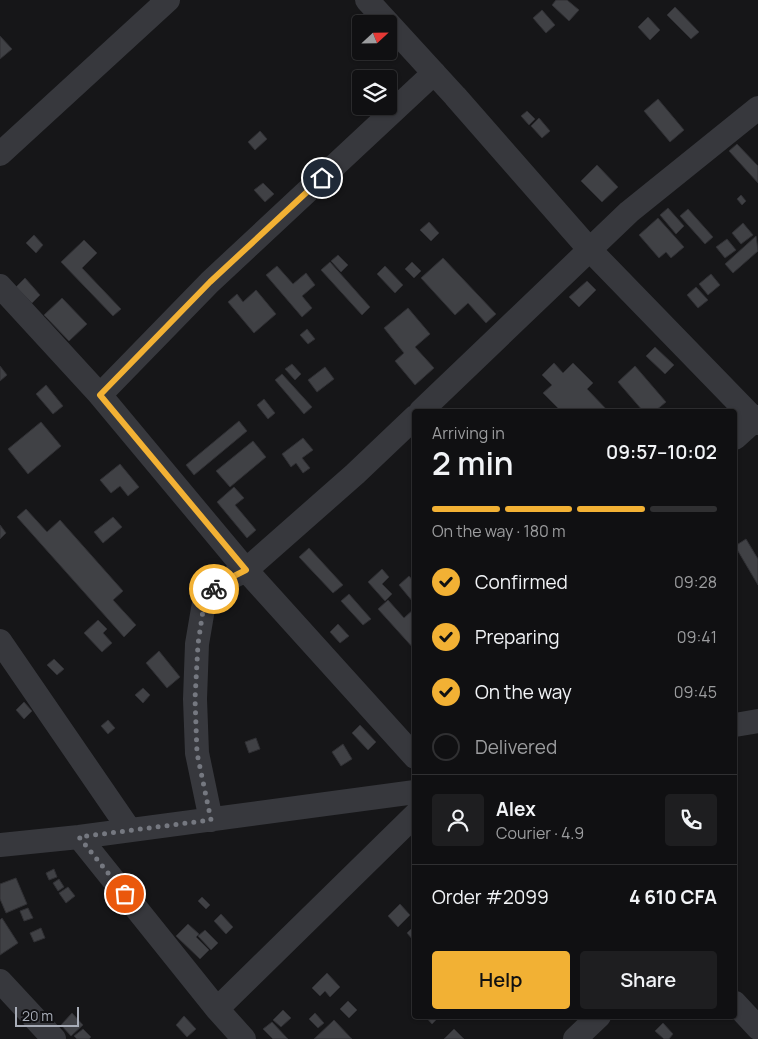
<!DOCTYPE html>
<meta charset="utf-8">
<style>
:root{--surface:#101012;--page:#1e1e20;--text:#f1f3f6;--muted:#9c9d9f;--line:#303032;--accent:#f2b134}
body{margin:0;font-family:Manrope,sans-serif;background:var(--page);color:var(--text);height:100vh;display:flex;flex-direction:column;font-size:19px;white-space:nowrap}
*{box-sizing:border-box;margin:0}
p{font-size:16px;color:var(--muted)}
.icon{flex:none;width:28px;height:28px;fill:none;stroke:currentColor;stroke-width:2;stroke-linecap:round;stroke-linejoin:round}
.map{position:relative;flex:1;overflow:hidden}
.drawer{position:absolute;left:412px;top:409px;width:325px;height:610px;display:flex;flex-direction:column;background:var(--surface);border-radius:5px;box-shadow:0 1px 4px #0004,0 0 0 1px var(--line)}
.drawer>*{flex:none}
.needle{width:32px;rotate:68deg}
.fabs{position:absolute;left:352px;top:15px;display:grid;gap:10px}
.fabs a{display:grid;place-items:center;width:45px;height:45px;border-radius:5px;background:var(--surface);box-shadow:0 1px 4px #0004,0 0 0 1px var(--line);font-size:25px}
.scale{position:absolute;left:15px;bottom:12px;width:64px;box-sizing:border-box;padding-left:5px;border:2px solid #a8adb8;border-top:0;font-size:14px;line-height:18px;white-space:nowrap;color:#a8adb8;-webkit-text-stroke:4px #111113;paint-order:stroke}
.pin{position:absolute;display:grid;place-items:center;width:42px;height:42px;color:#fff;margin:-21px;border:2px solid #fff;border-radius:50%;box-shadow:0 1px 5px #0007}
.courier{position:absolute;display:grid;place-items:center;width:50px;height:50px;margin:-25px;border:4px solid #f2b134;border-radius:50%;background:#fff;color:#222;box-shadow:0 1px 6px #0007}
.overview em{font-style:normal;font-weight:600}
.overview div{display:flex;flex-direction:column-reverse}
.overview{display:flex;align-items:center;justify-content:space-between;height:85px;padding:0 20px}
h1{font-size:32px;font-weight:600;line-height:38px}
.bar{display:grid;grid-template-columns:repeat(4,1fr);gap:8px 5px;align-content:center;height:60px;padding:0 20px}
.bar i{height:6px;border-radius:4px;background:var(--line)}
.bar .current{background:var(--accent)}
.bar p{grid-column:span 4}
.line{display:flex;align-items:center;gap:12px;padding:0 20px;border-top:1px solid var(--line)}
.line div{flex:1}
.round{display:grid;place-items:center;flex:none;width:52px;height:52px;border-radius:5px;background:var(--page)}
ol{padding:0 20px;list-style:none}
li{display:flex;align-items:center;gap:15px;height:55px}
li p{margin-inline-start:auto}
li .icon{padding:5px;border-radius:50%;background:var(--accent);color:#111;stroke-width:4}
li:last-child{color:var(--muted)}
li i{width:28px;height:28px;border:2px solid var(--line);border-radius:50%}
.cta{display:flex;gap:10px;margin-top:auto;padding:10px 20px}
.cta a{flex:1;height:58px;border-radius:5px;background:var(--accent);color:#111;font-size:20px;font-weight:600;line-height:58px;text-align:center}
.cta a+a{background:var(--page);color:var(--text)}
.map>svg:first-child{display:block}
.building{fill:#404145;stroke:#303034}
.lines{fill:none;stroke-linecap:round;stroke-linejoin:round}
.minor{stroke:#37383d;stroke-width:24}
.done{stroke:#757880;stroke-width:5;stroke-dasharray:0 9}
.route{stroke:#f2b134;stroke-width:6}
</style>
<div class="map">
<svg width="758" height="1039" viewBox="0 0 758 1039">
<rect width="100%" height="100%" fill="#161618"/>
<path class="building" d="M556,0H567L579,10L569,21L552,5Z
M675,7L699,32L691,39L667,15Z
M542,10L555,25L546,33L533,18Z
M648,17L660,30L650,40L638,27Z
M0,36L12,49L0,59Z
M658,99L684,130L670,142L644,111Z
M527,111L535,119L529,125L521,116Z
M539,118L550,131L542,138L531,126Z
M260,131L267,139L255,150L248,142Z
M737,144L758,166V183L729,151Z
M597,165L618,187L602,202L581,181Z
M263,183L274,194L265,202L254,190Z
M741,195L746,201L742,205L737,199Z
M668,208L684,226L676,234L660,215Z
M688,209L713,237L705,244L680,216Z
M658,218L684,247L671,258L666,252L659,258L639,235Z
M429,222L439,233L431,241L420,230Z
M743,223L753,235L741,244L732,233Z
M34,235L43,245L36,253L26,243Z
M756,236L758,251L733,273L725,264Z
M727,239L736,250L725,258L716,247Z
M84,240L97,253L82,268L121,309L113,316L61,262Z
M338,255L348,265L341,272L331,261Z
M443,258L496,314L486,323L468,303L455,315L421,278Z
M330,262L370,307L362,315L321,270Z
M412,262L421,271L414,278L405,269Z
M277,266L293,284L306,273L315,285L302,296L312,308L302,317L266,275Z
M385,266L403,285L395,293L377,274Z
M711,274L720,285L708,295L699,284Z
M25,278L40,295L32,303L16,287Z
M587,281L596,290L579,307L569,297Z
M696,287L708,300L698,308L687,295Z
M256,290L276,314L254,333L228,302L237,294L243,302Z
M62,298L87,324L69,341L44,315Z
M408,308L430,334L415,347L434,368L415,385L395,361L404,353L384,328Z
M307,329L315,339L308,344L300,335Z
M655,347L674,365L665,374L646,356Z
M554,363L563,373L573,363L593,383L587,389L608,411H561L543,393L552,385L542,375Z
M292,364L301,374L295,380L285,369Z
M0,366L7,375L0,381Z
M635,366L666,402L655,411H643L618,382Z
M325,367L334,379L317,392L308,380Z
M282,374L312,407L304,414L275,380Z
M46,385L63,406L53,414L36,394Z
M264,399L275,413L268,419L257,405Z
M239,421L247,431L194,475L186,465Z
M41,422L61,446L28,474L8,449Z
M303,438L313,450L302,458L310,468L303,473L296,463L291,467L282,454Z
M253,441L266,457L230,487L216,471Z
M120,464L139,487L128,496L120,486L111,493L100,480Z
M234,487L244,498L235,505L256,530L247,538L217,502Z
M26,509L47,532L60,520L123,591L113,600L136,625L124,637L17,517Z
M113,517L122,527L103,543L94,532Z
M0,525L6,533L0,539Z
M746,539L758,559V585L735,546Z
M309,548L343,585L333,593L299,557Z
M382,569L389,577L382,584L392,594L385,601L368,582Z
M409,576L415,583L413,602L399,585Z
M349,594L371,619L363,625L341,601Z
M388,600L404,618L415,608V650L378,609Z
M98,620L107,629L103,633L112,643L102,652L84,633Z
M338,624L349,636L340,643L330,632Z
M159,651L180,677L167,688L146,663Z
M54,659L64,669L57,675L47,665Z
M143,688L150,695L143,703L135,695Z
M24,702L32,711L24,719L16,710Z
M108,720L115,728L108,734L101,726Z
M360,725L376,742L368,750L352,733Z
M256,738L260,749L249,753L245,742Z
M343,744L352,759L341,766L332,752Z
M54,869L57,877L49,880L46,873Z
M16,878L27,904L6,913L0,899V884Z
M59,879L64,887L58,891L53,883Z
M68,887L75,896L66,903L59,893Z
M202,897L210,905L206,909L198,901Z
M400,904L410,915L398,927L388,916Z
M28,908L33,918L24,921L20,911Z
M221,914L233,927L226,934L214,921Z
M2,918L18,943L0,955V920Z
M188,924L199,934L196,937L209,950L200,959L176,936Z
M414,926L415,938L413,940L407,933Z
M41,928L45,938L34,942L30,933Z
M205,930L218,943L211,950L198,936Z
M327,973L340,987L330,997L325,991L320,996L312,988Z
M348,1001L357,1010L349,1018L340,1009Z
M283,1010L291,1018L281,1027L273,1020Z
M72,1013L83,1025L71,1036L61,1025Z
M315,1013L324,1023L318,1028L309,1019Z
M184,1016L196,1029L187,1037L176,1025Z
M425,1016H440L432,1024Z
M334,1020L352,1039H314Z
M272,1022L288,1039H273L263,1029Z
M663,1023L673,1034L669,1039H664L655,1031Z
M83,1029L91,1037L89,1039H77L74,1036Z
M454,1029L464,1039H444Z"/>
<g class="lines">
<path class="minor" d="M367,0L455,96L590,250L758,423
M0,154L168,0
M0,286L100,395L246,570L415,757
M100,395L210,282L434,73
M421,411L629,212L758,108
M735,438L758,417
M0,641L129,829
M735,725L758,721
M211,820L197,753L195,699L197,644L205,597L220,583L246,570L355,474L415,417
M79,837L217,1009L244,1039
M0,845L79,837L415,792
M0,981L54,1039
M735,1003L758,1028
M217,1009L415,815
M575,1039L599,1016"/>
</g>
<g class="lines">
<path class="done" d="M125,894L79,837L211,820L197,753L195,699L198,644L205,597L214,589"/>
<path class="route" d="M214,589L220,583L246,570L100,395L210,282L322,178"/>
</g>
</svg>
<div class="fabs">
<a><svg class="needle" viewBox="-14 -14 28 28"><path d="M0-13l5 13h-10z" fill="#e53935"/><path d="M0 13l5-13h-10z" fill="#9c9d9f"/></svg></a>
<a><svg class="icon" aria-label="layers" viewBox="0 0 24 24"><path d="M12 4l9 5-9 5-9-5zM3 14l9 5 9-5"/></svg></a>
</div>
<div class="scale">20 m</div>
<div class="pin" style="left:125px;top:894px;background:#ea580c"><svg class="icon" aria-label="bag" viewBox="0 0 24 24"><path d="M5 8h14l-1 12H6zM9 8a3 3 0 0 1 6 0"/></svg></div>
<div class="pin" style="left:322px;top:178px;background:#1f2937"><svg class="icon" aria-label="home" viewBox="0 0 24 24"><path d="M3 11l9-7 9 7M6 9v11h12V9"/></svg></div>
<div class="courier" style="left:214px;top:589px"><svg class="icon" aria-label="bike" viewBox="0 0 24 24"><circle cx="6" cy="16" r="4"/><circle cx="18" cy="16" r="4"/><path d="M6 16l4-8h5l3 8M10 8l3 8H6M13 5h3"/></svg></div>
<section class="drawer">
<div class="overview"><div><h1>2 min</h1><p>Arriving in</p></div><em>09:57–10:02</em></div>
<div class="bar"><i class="current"></i><i class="current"></i><i class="current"></i><i></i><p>On the way · 180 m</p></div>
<ol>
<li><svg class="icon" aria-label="check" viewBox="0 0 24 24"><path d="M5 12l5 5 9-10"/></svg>Confirmed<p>09:28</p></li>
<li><svg class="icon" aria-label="check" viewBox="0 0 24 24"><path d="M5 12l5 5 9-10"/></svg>Preparing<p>09:41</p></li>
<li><svg class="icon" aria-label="check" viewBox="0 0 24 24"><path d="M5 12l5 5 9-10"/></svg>On the way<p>09:45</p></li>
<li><i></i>Delivered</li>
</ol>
<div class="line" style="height:90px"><a class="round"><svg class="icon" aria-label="person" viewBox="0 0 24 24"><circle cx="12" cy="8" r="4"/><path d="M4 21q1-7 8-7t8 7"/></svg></a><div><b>Alex</b><p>Courier · 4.9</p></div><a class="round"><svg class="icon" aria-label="phone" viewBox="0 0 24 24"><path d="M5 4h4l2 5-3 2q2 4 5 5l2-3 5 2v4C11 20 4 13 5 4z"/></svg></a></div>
<div class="line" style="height:65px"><div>Order #2099</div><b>4 610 CFA</b></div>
<div class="cta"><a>Help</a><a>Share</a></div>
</section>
</div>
